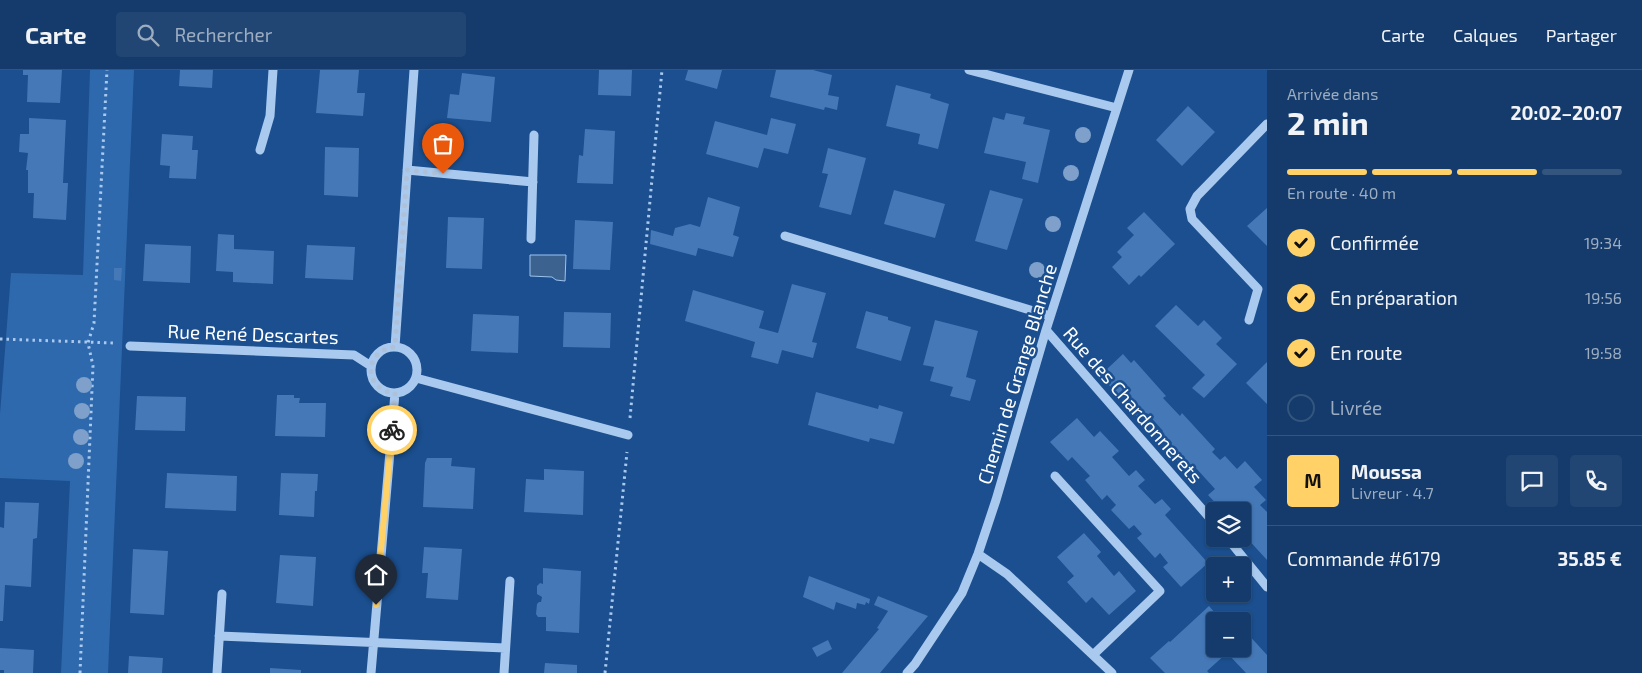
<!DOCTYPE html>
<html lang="fr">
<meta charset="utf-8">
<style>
:root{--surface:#143b6b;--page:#214673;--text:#f1f3f6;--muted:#9dadc1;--line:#33557e;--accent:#ffd166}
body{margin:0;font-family:"Exo 2",sans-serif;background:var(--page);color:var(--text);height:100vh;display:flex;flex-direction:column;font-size:19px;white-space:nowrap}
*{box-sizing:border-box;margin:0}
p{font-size:16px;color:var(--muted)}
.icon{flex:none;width:28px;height:28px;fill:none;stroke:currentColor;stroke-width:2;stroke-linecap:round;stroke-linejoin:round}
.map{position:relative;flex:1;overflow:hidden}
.drawer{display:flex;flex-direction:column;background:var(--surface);width:375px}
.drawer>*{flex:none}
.controls{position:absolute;left:1206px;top:432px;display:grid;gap:10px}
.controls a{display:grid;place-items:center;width:45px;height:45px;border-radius:5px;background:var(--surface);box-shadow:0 1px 4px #0004,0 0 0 1px var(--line);font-size:25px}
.pin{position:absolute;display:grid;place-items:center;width:42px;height:42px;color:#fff;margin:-51px -21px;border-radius:50% 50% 50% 0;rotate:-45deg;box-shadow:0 0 5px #0007}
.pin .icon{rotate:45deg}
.courier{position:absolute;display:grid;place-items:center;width:50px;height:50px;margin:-25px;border:4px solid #ffd166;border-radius:50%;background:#fff;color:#222;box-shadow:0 1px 6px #0007}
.overview em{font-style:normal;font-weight:700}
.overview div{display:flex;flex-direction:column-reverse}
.overview{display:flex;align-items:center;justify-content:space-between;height:85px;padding:0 20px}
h1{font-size:32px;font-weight:700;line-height:38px}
.bar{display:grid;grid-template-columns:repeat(4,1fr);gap:8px 5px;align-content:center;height:60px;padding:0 20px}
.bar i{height:6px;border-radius:4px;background:var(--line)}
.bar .active{background:var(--accent)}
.bar p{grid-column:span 4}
.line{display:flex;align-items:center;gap:12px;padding:0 20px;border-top:1px solid var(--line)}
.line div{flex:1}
.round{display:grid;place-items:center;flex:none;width:52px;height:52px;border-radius:5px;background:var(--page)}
ol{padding:0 20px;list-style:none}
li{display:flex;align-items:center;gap:15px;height:55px}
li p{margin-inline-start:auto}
li .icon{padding:5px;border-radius:50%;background:var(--accent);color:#111;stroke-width:4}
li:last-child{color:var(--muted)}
li i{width:28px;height:28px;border:2px solid var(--line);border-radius:50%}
header{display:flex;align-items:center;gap:30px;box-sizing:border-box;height:70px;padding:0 25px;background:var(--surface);border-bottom:1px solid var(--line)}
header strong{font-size:24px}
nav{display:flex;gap:28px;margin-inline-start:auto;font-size:18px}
.search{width:350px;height:45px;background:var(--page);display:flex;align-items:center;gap:12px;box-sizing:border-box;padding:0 18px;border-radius:5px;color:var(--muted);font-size:19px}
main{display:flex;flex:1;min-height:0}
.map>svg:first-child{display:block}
.green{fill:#2e69ad}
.water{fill:#3c6290;stroke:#9cc4f0}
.building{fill:#4478b7}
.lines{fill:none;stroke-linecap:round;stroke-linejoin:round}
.path{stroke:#a9c9ee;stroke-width:3;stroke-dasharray:2.5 4;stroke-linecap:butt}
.minor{stroke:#a9c9ee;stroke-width:9}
.tree{fill:#7ea0ca}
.done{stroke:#afc1d8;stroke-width:5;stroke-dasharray:0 9}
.route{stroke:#ffd166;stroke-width:6}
.labels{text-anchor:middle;stroke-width:5;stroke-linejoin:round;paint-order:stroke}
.street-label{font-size:19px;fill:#fff;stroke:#1b4f8f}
</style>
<header>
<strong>Carte</strong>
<div class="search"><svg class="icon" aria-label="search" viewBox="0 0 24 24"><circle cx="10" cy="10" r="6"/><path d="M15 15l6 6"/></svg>Rechercher</div>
<nav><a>Carte</a><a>Calques</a><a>Partager</a></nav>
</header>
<main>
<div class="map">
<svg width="1267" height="603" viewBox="0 0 1267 603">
<rect width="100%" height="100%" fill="#1b4f8f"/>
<path class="green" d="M90,0H134L108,603H61L70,411L0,408V344L11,203L83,205Z"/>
<path class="water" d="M530,185H566L565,211L556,210L552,207L530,206Z"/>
<path class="building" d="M23,0H62L60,33L27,32L28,5H23Z
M180,0H213L212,18L179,16Z
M320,0H359L357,23H365L363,46L316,43Z
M599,0H632L631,26L598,25Z
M688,0H722L717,19L685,10Z
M776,0H813L832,5L828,25L839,27L837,40L825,37L824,40L770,27Z
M462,3L495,7L491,52L447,48L450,24L459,25Z
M896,15L931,24L930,28L949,34L938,79L918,74L920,64L886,56Z
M1188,36L1215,62L1182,96L1156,70Z
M1006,43L1025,47L1023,54L1050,60L1038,113L1022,109L1026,92L984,83L993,47L1004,50Z
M29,48L66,50L63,113H68L66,150L33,148L34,123H28V100H26L28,83L19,82L20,64H29Z
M771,48L796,54L788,84L764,78L758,98L706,84L715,51L767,65Z
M585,59L615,61L613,114L577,113L579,85L583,86Z
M162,64L193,66L192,80H198L196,109L169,108L170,96L160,95Z
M325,77L359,78L358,127L324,125Z
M828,78L866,88L851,145L819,137L828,104L822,103Z
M894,120L945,134L935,168L884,154Z
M990,120L1023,129L1007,180L975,171Z
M708,127L740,137L733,165L739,167L733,187L698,178L696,186L650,174L651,160L673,166L675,158L690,154L700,157Z
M1267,138V176L1247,156Z
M1144,142L1175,174L1141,207L1139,205L1129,215L1112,197L1122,187L1117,182L1134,165L1127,158Z
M448,147L484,148L482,199L446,198Z
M575,150L613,152L610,200L573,199Z
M218,164L234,165V179L274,181L273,214L233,212V202L216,201Z
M145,174L191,176L190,213L143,211Z
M307,175L355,177L353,210L305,208Z
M114,198H122L121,211L114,210Z
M792,214L826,223L812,272L817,273L813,288L782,280L778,294L751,287L755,272L685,251L693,220L764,241L759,258L778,263Z
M1176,235L1198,256L1204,250L1222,268L1216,274L1237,294L1204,328L1192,318L1205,305L1155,256Z
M866,241L888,247V250L911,257L901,291L856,278Z
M564,242L611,243L610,278L563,277Z
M473,244L519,246L518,283L471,281Z
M935,250L978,261L966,307L976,310L970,331L950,326L953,317L930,311L934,297L923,295Z
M1123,284L1131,293L1134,290L1166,326L1163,328L1180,346L1182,343L1215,379L1212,382L1220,390L1225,386L1237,399L1245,391L1262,410L1254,417L1266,430L1260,435L1267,442V490L1245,466L1252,459L1242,449V441H1236L1232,437L1227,441H1223L1208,425L1215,419L1195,397L1188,403L1156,368L1163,361L1147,343L1140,350L1108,314L1115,308L1107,299Z
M1267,292V334L1246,313Z
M816,322L878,339L879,335L903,342L894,374L870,368L869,372L808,355Z
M277,325H294V328H300L299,333H326L325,367L275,366Z
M137,326L186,327L185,361L135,360Z
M1077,348L1094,367L1100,361L1119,381L1112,387L1129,406L1136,400L1145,410L1138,416L1155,434L1162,429L1171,439L1165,445L1208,493L1181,517L1163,497L1168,493L1160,483L1155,488L1137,468L1142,464L1134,455L1129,459L1111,440L1116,435L1107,425L1102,430L1085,410L1090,406L1072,387L1068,391L1050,372Z
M427,388H452L451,396L475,398L473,439L423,437L425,393Z
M544,399L584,401L583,445L524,442L526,409L544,410Z
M167,403L237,406L236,441L165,438Z
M281,403L318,404L317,421H315L314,447L279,445Z
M5,432L39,433L37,468L33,469L31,517L5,515L3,551H0V457L4,458Z
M1084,463L1101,482L1097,486L1114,506L1119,501L1136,521L1109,545L1092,527L1086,533L1067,512L1074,506L1057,487Z
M424,477L462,479L458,530L426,528L428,503H422Z
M133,479L168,481L164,545L130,543Z
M280,485L316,487L313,536L276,533Z
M543,498L581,501L579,563L546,561V547H538L536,544L537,534L539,532H541L542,527L537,524V516L540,513L543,514Z
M809,506L870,529L869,534L866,532L865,535L857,533L856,539L836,532L834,540L803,527Z
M878,526L928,546L880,603H842L879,559L877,558L888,541L874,535Z
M1209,536L1222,551H1215V579H1242V563L1245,566L1247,563L1267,585V603H1246L1227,583L1207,601L1209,603H1165L1150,588L1169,571L1170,572Z
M828,570L832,579L817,587L812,578Z
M0,578L34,580L33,603H4V600H0Z
M129,586L163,588L162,603H128Z
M545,593L577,595V603H544Z
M270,598L301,600V603H270Z"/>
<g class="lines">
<path class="path" d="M0,269L114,273
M630,348L662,0
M80,603L92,319L93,296L88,273L94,253L107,0
M605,603L627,382"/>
<path class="minor" d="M969,0L1117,38
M260,80L270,46L273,0
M407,100L533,112
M785,166L1050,246
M531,169L534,65
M1249,250L1258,219L1192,149L1190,139L1197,126L1267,54
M1046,260L1215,454
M130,276L354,285L371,296
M395,277L414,0
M371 300a23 23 0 1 1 46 0a23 23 0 1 1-46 0Z
M416,308L628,365
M1055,406L1160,521L1093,585
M1228,469L1267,517
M978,484L1007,504L1112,603
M219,566L505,578
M217,603L222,524
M371,603L395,323
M504,603L510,511
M907,603L915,594L962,523L978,484L996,430L1046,260L1129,0"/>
</g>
<g class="tree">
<circle cx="1083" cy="65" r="8"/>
<circle cx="1071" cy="103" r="8"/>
<circle cx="1053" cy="154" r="8"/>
<circle cx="1037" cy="200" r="8"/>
<circle cx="84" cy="315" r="8"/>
<circle cx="82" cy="341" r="8"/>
<circle cx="81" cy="367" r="8"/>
<circle cx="76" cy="391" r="8"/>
</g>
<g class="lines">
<path class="done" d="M392,360L395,323C363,320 363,280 395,277L407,100L443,104"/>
<path class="route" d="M376,535L392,360"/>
</g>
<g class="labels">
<g class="street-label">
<text transform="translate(253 264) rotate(2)" y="7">Rue René Descartes</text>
<text transform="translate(1017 304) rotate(-73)" y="7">Chemin de Grange Blanche</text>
<text transform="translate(1133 335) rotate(49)" y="7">Rue des Chardonnerets</text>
</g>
</g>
</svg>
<div class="controls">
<a><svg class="icon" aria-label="layers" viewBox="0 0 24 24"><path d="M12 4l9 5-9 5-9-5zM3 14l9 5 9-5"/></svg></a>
<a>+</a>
<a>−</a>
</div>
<div class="pin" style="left:443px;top:104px;background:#ea580c"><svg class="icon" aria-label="bag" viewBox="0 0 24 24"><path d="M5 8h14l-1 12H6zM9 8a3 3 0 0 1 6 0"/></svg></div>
<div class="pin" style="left:376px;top:535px;background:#1f2937"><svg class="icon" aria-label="home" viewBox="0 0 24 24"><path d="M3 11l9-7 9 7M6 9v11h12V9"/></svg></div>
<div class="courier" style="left:392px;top:360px"><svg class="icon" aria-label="bike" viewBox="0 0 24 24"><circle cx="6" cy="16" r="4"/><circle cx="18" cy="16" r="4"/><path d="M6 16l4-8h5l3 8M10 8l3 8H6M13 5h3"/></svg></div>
</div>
<section class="drawer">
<div class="overview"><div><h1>2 min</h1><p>Arrivée dans</p></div><em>20:02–20:07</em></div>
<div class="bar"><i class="active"></i><i class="active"></i><i class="active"></i><i></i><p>En route · 40 m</p></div>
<ol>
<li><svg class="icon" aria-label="check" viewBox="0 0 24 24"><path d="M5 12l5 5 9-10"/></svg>Confirmée<p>19:34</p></li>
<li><svg class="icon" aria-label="check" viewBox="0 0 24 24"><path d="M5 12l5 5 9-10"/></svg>En préparation<p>19:56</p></li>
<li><svg class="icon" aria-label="check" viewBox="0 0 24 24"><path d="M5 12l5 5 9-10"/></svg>En route<p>19:58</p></li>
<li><i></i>Livrée</li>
</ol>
<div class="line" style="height:90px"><b class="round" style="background:var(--accent);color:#111">M</b><div><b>Moussa</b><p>Livreur · 4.7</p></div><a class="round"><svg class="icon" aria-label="chat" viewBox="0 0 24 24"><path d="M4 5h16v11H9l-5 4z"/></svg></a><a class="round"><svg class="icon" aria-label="phone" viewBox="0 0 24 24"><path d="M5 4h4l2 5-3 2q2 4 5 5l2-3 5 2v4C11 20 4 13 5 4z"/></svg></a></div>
<div class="line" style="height:65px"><div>Commande #6179</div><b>35.85 €</b></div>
</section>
</main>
